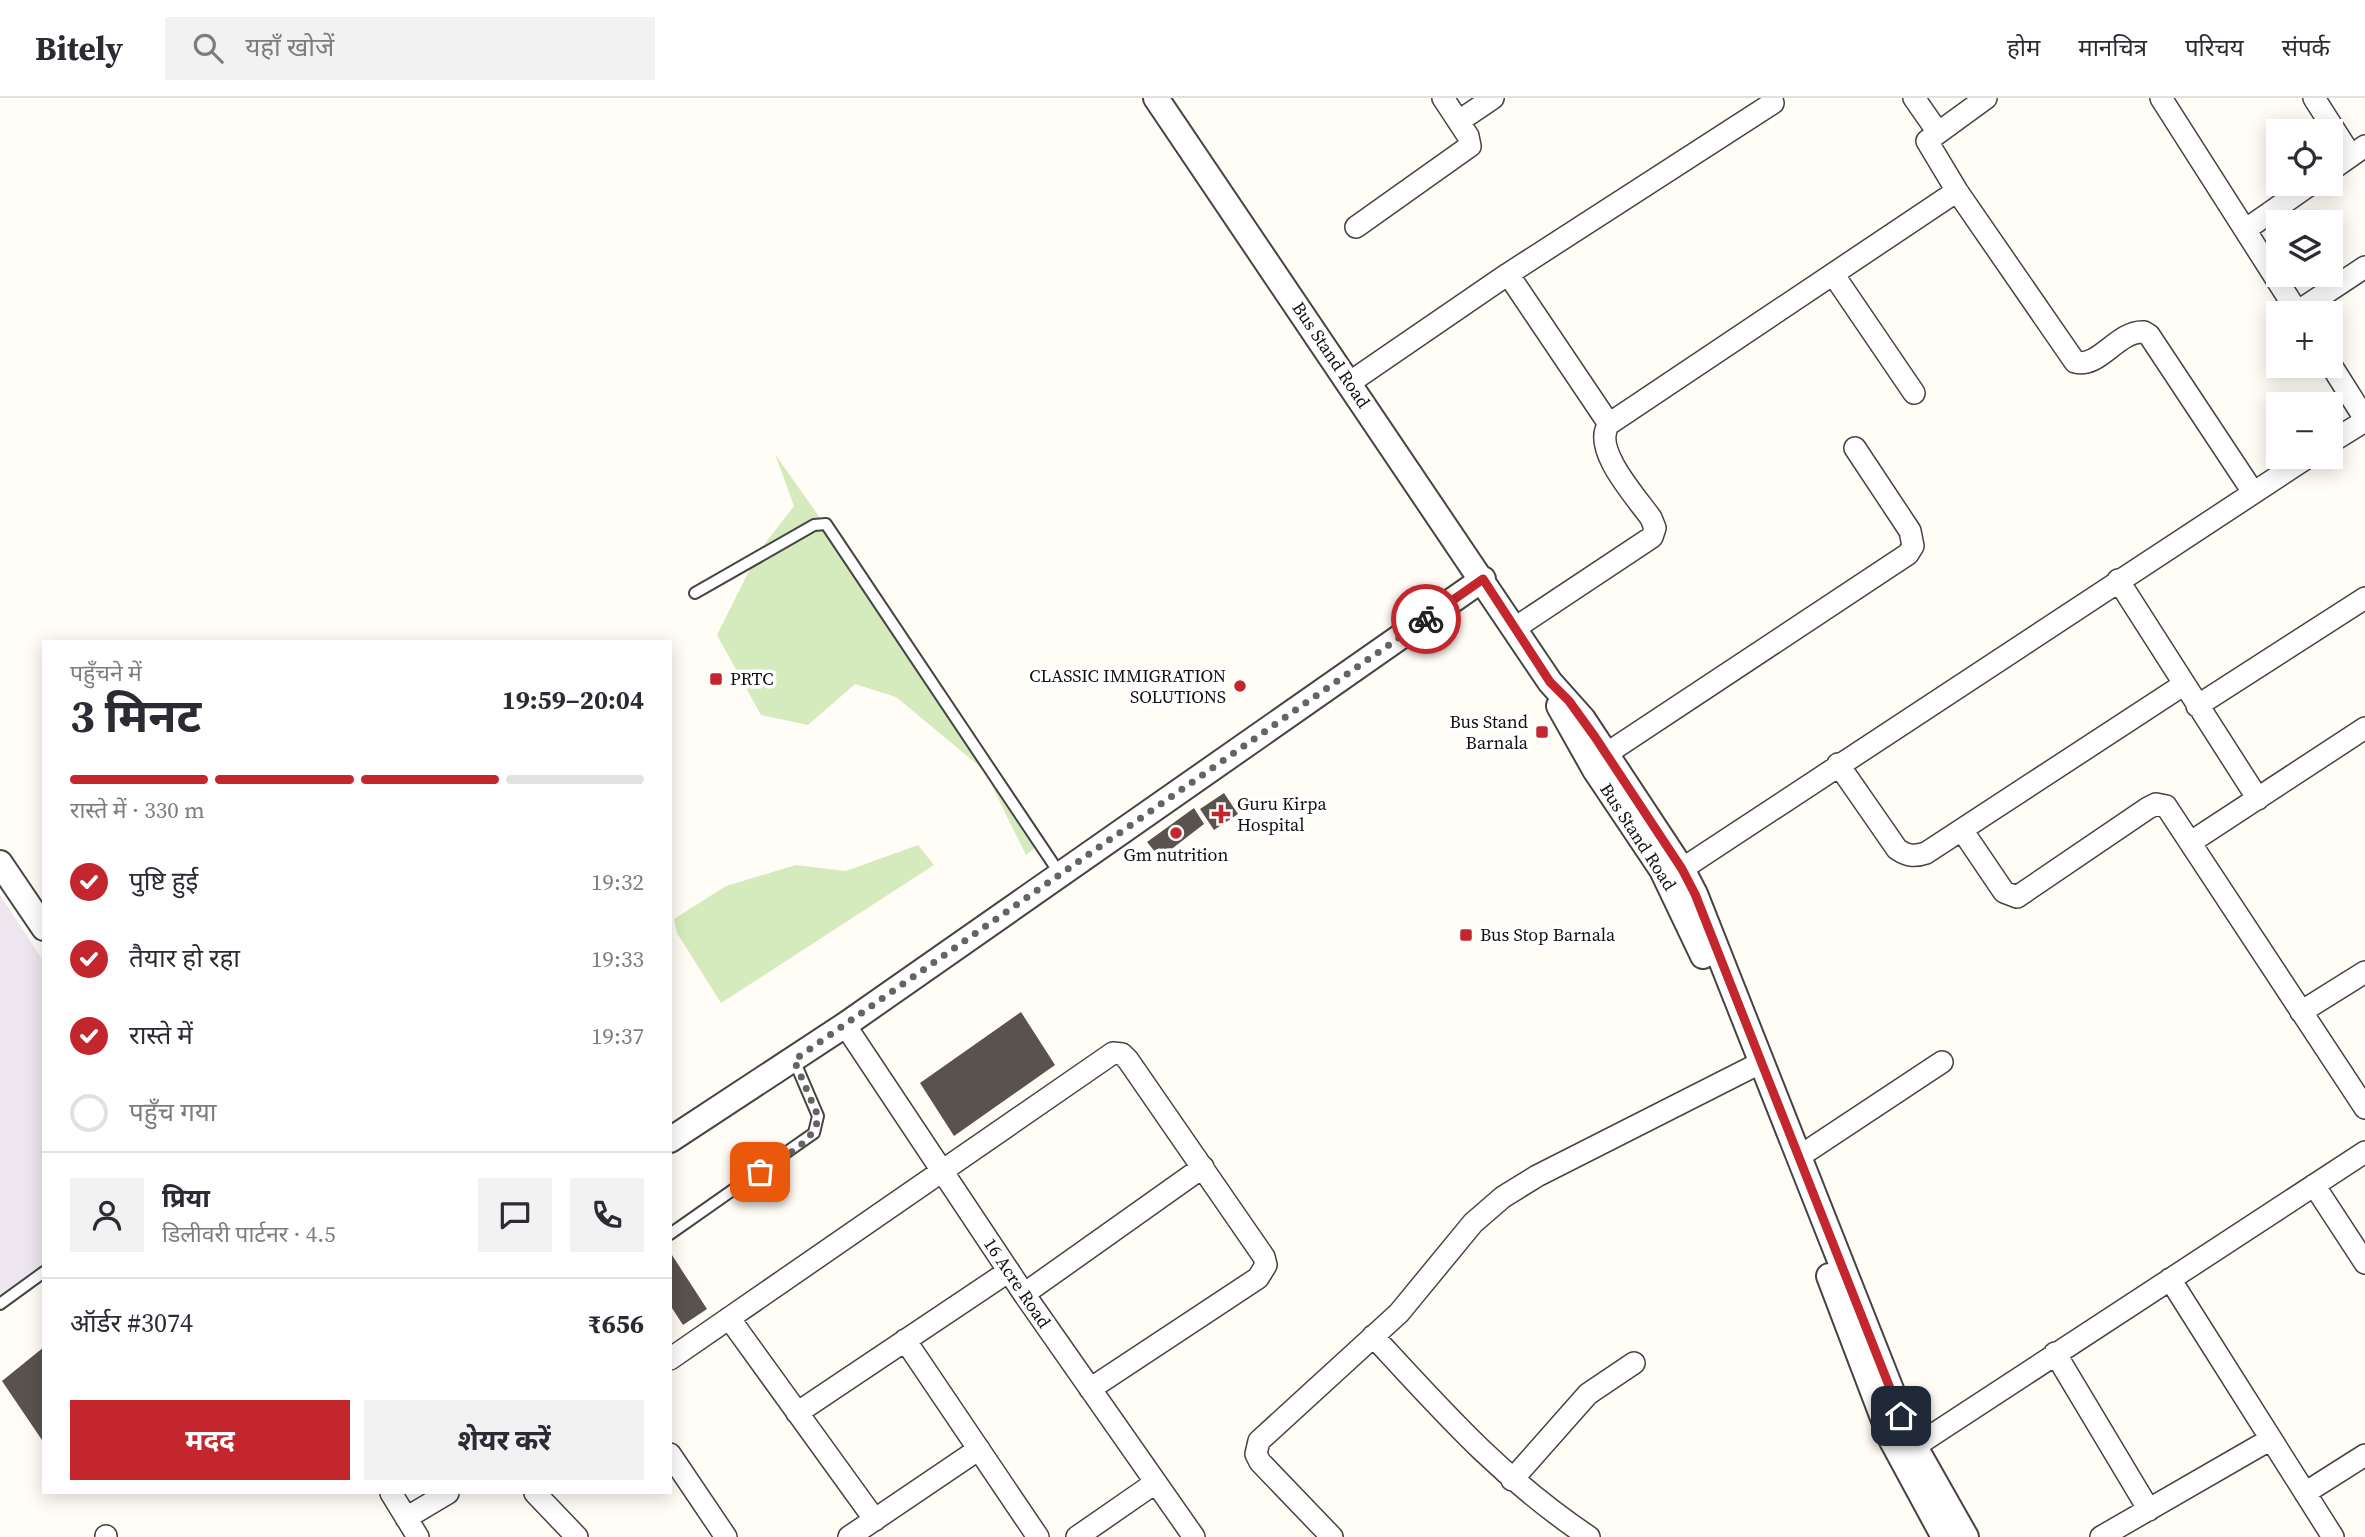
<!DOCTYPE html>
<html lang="hi">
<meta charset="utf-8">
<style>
:root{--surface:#fff;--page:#f2f2f3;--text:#2b2b33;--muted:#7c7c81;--line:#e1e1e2;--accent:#c4262e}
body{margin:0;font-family:"Source Serif 4","Noto Sans Devanagari",serif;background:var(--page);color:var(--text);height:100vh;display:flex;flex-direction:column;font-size:26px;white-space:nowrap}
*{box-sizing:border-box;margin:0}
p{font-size:23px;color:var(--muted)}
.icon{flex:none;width:38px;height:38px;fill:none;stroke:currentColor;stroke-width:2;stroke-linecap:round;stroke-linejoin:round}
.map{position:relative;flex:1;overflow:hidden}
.drawer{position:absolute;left:42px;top:542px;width:630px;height:854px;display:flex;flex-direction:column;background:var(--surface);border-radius:0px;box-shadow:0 4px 18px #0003}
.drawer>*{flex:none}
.controls{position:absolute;left:2266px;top:21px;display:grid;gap:14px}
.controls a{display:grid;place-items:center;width:77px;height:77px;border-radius:0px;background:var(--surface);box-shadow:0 4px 18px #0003;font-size:35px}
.pin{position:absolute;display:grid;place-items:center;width:60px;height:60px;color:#fff;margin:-30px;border-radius:14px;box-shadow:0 4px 10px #0006}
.courier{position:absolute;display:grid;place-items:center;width:70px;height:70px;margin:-35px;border:5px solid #c4262e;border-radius:50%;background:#fff;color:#222;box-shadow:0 2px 9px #0007}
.summary em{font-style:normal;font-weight:700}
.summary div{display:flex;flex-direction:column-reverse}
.summary{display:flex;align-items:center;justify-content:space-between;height:119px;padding:0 28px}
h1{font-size:46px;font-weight:700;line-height:52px}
.bar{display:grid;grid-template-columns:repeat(4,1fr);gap:10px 7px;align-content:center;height:84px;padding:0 28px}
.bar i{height:9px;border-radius:5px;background:var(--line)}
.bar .current{background:var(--accent)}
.bar p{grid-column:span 4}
.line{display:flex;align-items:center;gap:18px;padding:0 28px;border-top:2px solid var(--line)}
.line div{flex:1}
.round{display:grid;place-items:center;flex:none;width:74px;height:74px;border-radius:0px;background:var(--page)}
ol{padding:0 28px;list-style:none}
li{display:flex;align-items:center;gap:21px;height:77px}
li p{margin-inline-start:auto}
li .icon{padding:7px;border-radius:50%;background:var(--accent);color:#fff;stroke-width:4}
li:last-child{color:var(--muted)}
li i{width:38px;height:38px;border:4px solid var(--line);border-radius:50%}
.cta{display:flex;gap:14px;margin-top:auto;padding:14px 28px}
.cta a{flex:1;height:80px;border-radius:0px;background:var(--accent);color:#fff;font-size:28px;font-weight:700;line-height:80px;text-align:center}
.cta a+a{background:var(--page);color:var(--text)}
header{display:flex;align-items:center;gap:42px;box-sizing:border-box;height:98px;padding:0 35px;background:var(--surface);border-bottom:2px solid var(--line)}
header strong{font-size:33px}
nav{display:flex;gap:38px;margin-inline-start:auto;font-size:24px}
.search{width:490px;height:63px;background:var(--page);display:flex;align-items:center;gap:18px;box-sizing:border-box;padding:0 24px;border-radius:0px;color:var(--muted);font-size:26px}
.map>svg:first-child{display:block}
.industrial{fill:#eee6ef}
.green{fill:#d5ebbd}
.building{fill:#5a524d}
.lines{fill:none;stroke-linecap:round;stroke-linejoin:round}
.service-casing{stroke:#444;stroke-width:14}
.minor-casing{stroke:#444;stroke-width:24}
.tertiary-casing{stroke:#444;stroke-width:28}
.service{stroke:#fff;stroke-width:10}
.minor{stroke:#fff;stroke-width:21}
.tertiary{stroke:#fff;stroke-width:24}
.done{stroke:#646461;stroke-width:7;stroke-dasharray:0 12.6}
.route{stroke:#c4262e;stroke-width:9}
.poi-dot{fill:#c4262e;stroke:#fff;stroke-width:2.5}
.labels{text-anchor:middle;stroke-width:7;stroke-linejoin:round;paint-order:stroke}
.street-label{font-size:18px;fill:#111;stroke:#fff}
.poi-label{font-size:18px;fill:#111;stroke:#fff;text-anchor:start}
</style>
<header>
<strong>Bitely</strong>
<div class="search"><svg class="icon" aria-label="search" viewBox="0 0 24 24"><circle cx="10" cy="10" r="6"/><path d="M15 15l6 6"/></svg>यहाँ खोजें</div>
<nav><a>होम</a><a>मानचित्र</a><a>परिचय</a><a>संपर्क</a></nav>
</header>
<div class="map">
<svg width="2365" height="1439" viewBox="0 0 2365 1439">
<rect width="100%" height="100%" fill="#fffdf5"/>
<path class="industrial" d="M0,797L44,864V1182L0,1211Z"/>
<path class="green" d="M775,356L948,602L1042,744L1026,757L984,672L896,599L855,586L808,627L761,617L717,537L759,453L794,408Z
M918,747L934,767L721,905L677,835L674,821L726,788L796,767L846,773Z"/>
<path class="building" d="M1224,695L1238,716L1214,732L1200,711Z
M1194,710L1204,726L1160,760L1147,744Z
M1021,914L1055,967L954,1038L920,985Z
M670,1154L707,1211L683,1227L670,1207Z
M44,1249V1345L2,1283Z"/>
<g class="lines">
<g class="service-casing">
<path id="service" d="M695,495L814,427L826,426L1060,776
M670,1136L814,1035L818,1018L794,962
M0,1206L44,1174"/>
</g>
<g class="minor-casing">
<path id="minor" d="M1914,0L1937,33
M2161,0L2298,215
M2314,0L2351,58
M1459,23L1493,0
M2331,72L2365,48
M1957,93L2075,264C2099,271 2118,232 2144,234L2149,237L2253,394
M1356,129L1470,48L1468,38L1443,0
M2245,132L2311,86
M1508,176L1609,326
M1833,176L1914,295
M2297,214L2365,169
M2331,267L2365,321
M1349,285L1508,176L1773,5
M2331,344L2365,323
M2118,482L2258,701
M1515,530L1652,439L1655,430L1651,420C1636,399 1591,350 1609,326L1957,93L1927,43L1986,0
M2197,608L2365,500
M1606,656L1908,456L1913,448L1910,433L1855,350
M1838,666L1897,751C1907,758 1914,759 1926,755L2183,587
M1962,732L2004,794L2017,799L2148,710L2156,706L2166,708L2365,1010
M2191,744L2365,630
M1682,771L2308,359
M2301,914L2365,874
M845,927L1024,1196L1194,1439
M1800,1058L1942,964
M2314,1087L2365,1165
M2170,1181L2333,1439
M1024,1196L1203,1069
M729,1220L875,1422
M1373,1238C1444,1315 1501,1380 1589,1439
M905,1242L1038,1439
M2055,1255L2149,1412
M670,1261L1113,955L1122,956L1128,962L1264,1159L1266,1167L1258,1180L1090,1291
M797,1315L1009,1173
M1914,1349L2365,1054
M670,1356L726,1439
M1512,1382L1588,1296L1634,1265
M391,1395L418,1439
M535,1395L577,1439
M2305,1395L2365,1357
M406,1420L448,1395
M106,1439V1438
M849,1439L979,1351
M1077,1439L1155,1385
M1332,1439L1260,1364L1256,1356L1259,1343L1399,1215L1473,1125L1503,1099L1537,1078L1762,964
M2101,1439L2271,1341"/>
</g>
<g class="tertiary-casing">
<path id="tertiary" d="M1156,0L1550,584L1583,621L1682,771L1695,796L1911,1342L1966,1439
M1559,608L1595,672L1662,772L1703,858
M0,765L44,830
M670,1042L845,927L1483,481
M1829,1178L1891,1341L1944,1439"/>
</g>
<use href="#service" class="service"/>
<use href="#minor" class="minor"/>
<use href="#tertiary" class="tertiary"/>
</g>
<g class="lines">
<path class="done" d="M760,1074C779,1061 817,1044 818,1018L794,962L1426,521"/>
<path class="route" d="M1426,521L1483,481L1550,584L1569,603L1595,639L1682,771L1695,796L1901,1318"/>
</g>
<g class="poi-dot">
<rect x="709" y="574" width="14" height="14" rx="3.5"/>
<circle cx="1240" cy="588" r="7"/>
<rect x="1535" y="627" width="14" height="14" rx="3.5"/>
<path d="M1217.5 705.5h7v7h7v7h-7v7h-7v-7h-7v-7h7z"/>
<circle cx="1176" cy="735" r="7"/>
<rect x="1459" y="830" width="14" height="14" rx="3.5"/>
</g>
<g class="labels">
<g class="street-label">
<text transform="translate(1331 257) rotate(56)" y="6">Bus Stand Road</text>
<text transform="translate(1638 739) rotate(57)" y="6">Bus Stand Road</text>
<text transform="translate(1017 1185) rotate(56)" y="6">16 Acre Road</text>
</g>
<g class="poi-label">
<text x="1226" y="584" text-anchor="end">CLASSIC IMMIGRATION<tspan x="1226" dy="21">SOLUTIONS</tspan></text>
<text x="730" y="587">PRTC</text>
<text x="1528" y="630" text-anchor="end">Bus Stand<tspan x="1528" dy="21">Barnala</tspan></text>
<text x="1237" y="712">Guru Kirpa<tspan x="1237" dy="21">Hospital</tspan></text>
<text x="1176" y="763" text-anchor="middle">Gm nutrition</text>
<text x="1480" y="843">Bus Stop Barnala</text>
</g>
</g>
</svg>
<div class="controls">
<a><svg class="icon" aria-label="locate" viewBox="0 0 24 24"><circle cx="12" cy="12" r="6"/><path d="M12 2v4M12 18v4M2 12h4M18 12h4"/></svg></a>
<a><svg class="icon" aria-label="layers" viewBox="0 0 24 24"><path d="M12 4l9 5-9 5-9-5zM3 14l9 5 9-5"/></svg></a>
<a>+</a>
<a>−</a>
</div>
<div class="pin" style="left:760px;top:1074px;background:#ea580c"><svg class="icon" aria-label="bag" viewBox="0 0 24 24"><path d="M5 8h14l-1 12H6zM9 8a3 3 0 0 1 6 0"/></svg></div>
<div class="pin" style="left:1901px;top:1318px;background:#1f2937"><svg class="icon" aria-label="home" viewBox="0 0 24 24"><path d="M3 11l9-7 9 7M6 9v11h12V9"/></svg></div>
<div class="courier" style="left:1426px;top:521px"><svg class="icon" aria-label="bike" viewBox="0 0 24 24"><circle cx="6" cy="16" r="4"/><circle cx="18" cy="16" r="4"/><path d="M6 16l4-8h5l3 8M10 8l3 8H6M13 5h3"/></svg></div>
<section class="drawer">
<div class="summary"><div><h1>3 मिनट</h1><p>पहुँचने में</p></div><em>19:59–20:04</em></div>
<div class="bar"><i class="current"></i><i class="current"></i><i class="current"></i><i></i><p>रास्ते में · 330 m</p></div>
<ol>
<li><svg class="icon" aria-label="check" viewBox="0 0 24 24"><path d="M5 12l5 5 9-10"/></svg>पुष्टि हुई<p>19:32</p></li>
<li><svg class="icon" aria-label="check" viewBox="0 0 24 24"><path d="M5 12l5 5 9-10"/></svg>तैयार हो रहा<p>19:33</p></li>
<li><svg class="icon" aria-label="check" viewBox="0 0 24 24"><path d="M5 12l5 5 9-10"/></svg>रास्ते में<p>19:37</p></li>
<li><i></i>पहुँच गया</li>
</ol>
<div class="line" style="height:126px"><a class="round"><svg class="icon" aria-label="person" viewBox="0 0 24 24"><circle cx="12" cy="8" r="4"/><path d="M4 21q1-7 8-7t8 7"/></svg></a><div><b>प्रिया</b><p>डिलीवरी पार्टनर · 4.5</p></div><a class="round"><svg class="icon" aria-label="chat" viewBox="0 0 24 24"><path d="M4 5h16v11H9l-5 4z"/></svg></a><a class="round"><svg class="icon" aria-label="phone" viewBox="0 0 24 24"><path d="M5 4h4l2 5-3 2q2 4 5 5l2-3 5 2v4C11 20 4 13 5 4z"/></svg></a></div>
<div class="line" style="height:91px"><div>ऑर्डर #3074</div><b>₹656</b></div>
<div class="cta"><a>मदद</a><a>शेयर करें</a></div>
</section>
</div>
